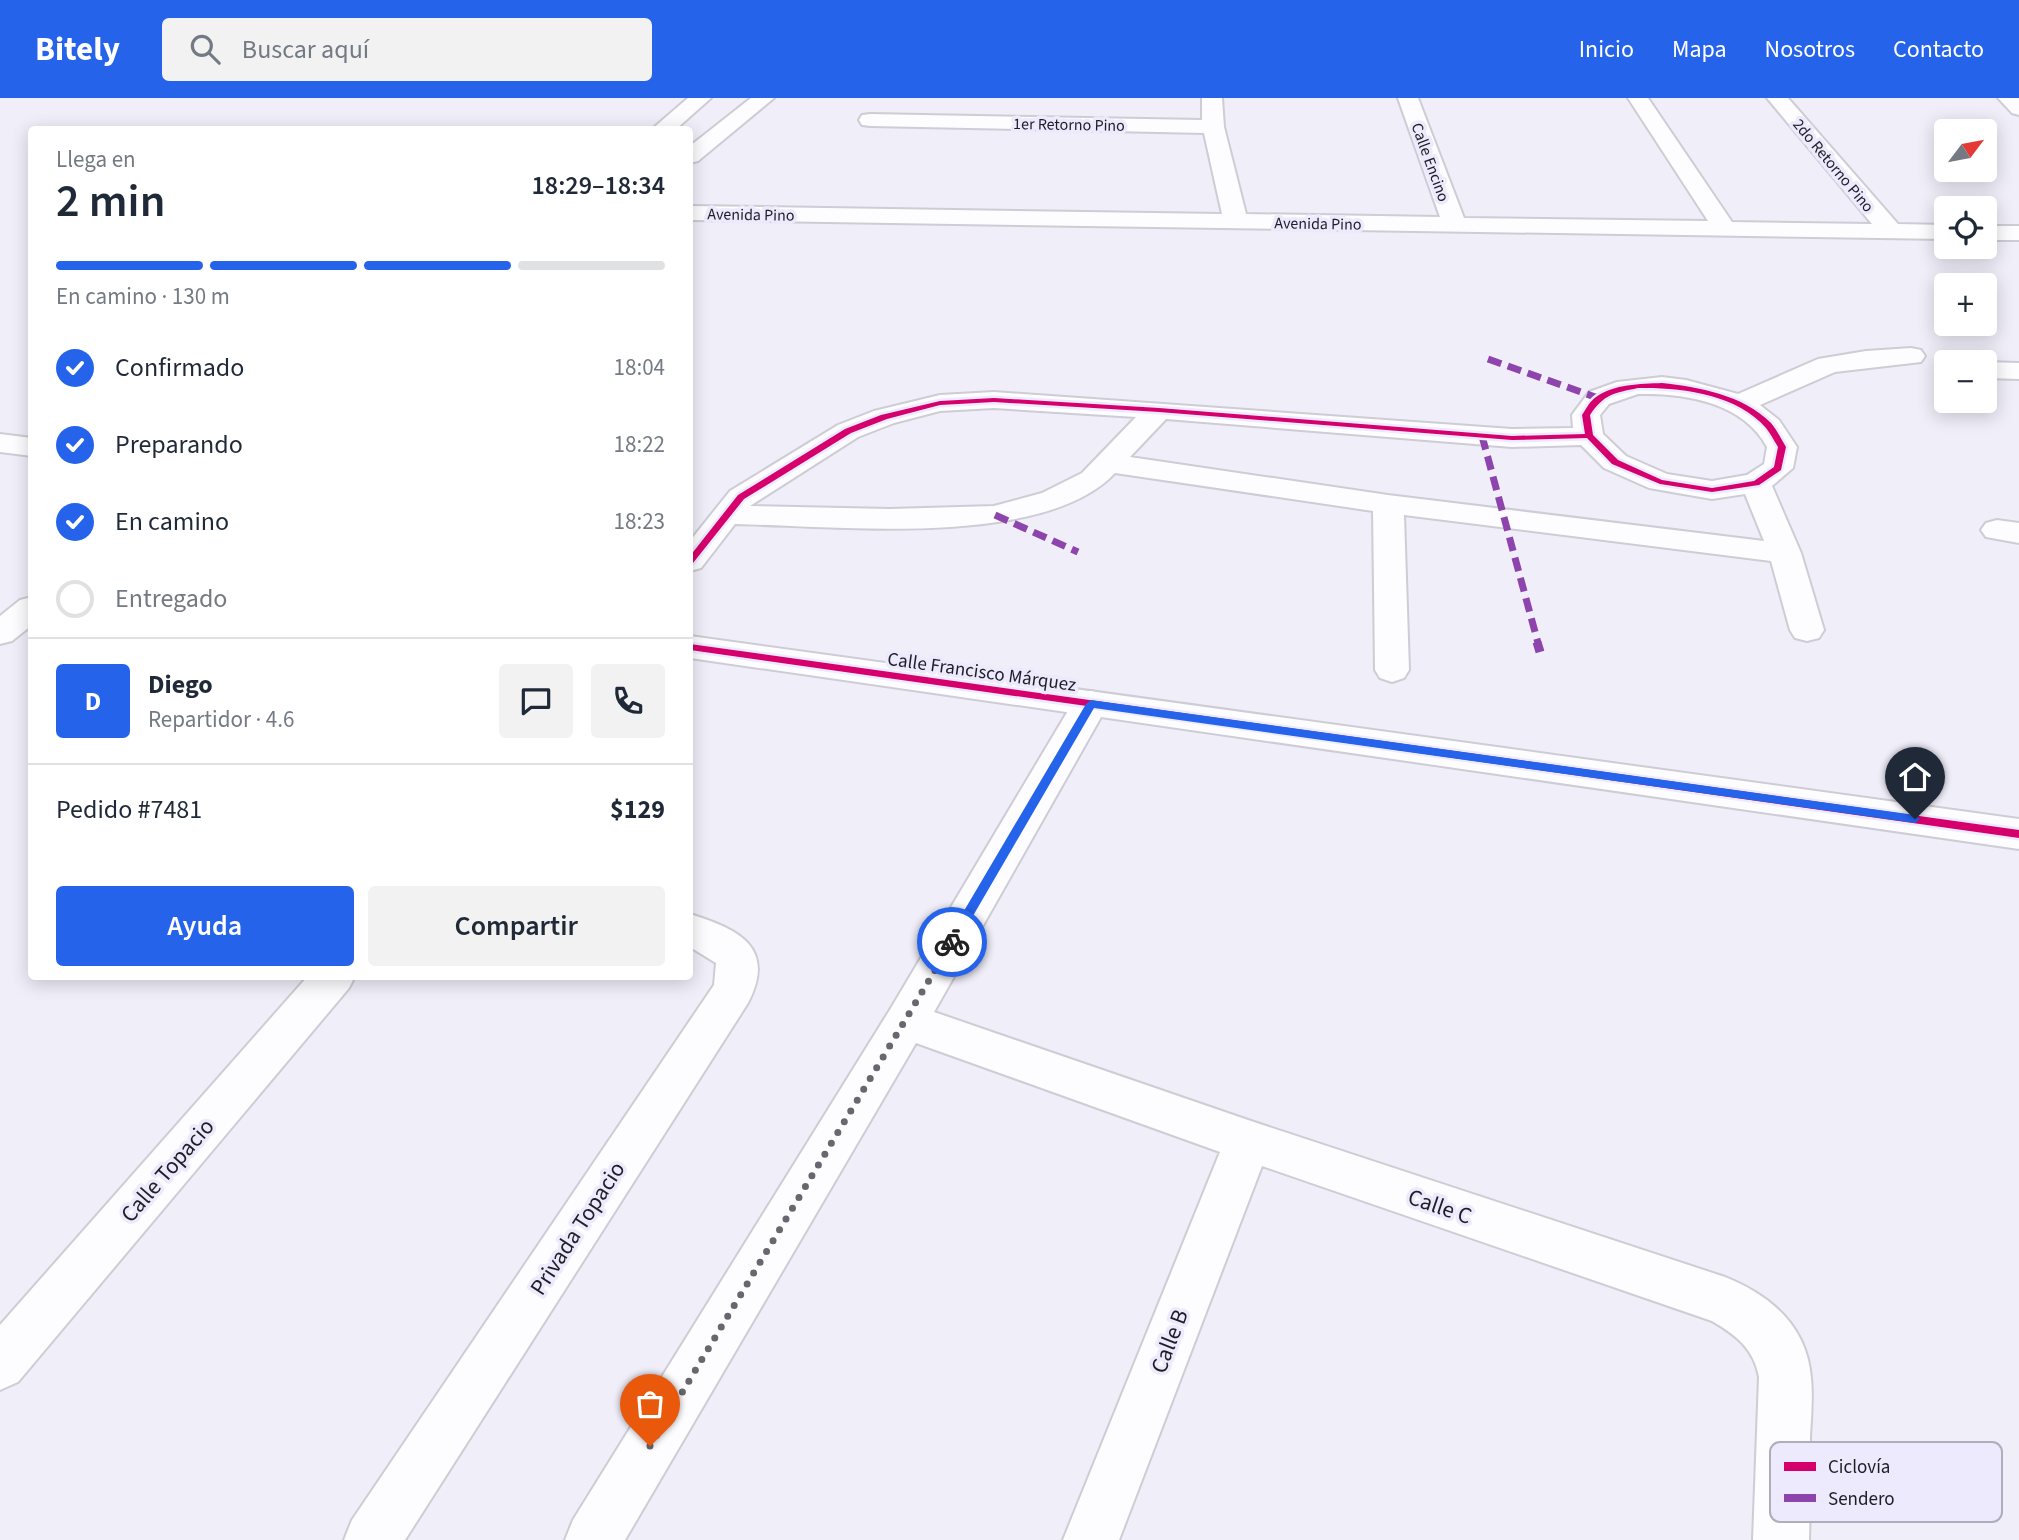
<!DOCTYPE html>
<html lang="es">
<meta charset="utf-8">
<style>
:root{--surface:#fff;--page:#f2f2f3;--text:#1f2937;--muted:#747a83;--line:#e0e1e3;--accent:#2563eb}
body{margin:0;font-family:"Source Sans 3",sans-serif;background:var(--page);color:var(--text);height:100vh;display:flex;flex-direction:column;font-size:26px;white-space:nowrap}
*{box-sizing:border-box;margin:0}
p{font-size:23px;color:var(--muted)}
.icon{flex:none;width:38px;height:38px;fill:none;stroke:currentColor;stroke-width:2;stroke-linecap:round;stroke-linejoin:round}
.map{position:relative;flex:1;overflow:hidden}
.drawer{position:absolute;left:28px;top:28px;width:665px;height:854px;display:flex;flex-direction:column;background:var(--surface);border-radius:7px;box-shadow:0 4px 18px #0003}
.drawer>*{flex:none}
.needle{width:46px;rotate:58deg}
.tools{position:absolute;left:1934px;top:21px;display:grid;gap:14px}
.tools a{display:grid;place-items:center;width:63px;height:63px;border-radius:7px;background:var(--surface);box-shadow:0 4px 18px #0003;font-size:35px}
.pin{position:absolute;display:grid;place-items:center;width:60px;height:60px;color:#fff;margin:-72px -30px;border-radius:50% 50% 50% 0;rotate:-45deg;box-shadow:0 0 7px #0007}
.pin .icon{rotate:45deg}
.courier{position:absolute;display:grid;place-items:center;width:70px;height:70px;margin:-35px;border:5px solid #2563eb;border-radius:50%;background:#fff;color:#222;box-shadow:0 2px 9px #0007}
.summary em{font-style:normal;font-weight:600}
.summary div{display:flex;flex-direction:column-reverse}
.summary{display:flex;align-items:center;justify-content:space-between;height:119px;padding:0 28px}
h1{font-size:46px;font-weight:600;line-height:52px}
.bar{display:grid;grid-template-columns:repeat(4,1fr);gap:10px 7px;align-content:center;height:84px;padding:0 28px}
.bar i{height:9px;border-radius:5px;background:var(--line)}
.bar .current{background:var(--accent)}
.bar p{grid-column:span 4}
.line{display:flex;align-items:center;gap:18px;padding:0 28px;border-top:2px solid var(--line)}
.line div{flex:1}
.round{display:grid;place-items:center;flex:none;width:74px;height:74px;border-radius:7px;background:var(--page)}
ol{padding:0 28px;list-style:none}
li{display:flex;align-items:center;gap:21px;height:77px}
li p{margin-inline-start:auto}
li .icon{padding:7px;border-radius:50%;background:var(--accent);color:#fff;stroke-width:4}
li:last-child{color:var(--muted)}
li i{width:38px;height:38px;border:4px solid var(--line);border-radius:50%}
.button{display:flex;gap:14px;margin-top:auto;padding:14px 28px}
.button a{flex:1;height:80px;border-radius:7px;background:var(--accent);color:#fff;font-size:28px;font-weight:600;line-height:80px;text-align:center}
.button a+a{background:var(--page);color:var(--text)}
header{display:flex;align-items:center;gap:42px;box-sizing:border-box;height:98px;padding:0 35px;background:var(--accent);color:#fff}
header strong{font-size:33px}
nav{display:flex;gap:38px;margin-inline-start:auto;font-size:24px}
.search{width:490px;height:63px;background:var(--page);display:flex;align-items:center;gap:18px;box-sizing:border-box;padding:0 24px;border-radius:7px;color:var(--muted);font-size:26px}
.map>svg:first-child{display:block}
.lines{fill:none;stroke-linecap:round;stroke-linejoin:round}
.minor-casing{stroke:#ceccd4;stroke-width:4}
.tertiary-casing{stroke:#ceccd4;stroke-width:4}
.minor{fill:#fdfcfe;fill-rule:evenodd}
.tertiary{fill:#fdfcfe;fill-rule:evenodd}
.quiet-far1{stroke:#8e44ad;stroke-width:7;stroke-dasharray:14 7;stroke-linecap:butt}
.quiet{stroke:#8e44ad;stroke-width:9;stroke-dasharray:18 9;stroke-linecap:butt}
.cycleway-casing{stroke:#edeafd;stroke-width:5}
.cycleway{fill:#d6006c;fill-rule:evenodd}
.route{fill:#2563eb}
.done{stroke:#68676f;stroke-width:7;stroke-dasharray:0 12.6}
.labels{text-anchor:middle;stroke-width:7;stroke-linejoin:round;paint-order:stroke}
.far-street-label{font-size:16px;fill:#1f1e25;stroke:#edeafd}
.street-label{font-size:19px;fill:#1f1e25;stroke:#edeafd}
.near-street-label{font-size:23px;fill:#1f1e25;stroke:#edeafd}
.key{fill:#edeafd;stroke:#afadbc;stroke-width:2}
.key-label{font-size:19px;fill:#1f1e25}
</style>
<header>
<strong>Bitely</strong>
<div class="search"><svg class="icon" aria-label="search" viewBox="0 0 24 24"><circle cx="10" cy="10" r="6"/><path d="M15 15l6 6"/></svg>Buscar aquí</div>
<nav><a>Inicio</a><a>Mapa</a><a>Nosotros</a><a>Contacto</a></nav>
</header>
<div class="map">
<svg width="2019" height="1442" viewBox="0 0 2019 1442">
<rect width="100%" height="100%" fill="#f0eef9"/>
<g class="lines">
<g class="minor-casing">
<path id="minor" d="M1202,0H1222L1224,29L1246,116L1440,119L1398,0H1418L1464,120L1708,123L1628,0H1648L1732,124L1872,126L1767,0H1788L1898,126L1946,127V141L690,122V108L1222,116L1204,35L870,28L862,27L859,22L862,17L870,16L1202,22Z
M1998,0H2019V17L2012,15Z
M1984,128H2019V142H1984Z
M1911,250L1921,252L1925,258L1921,264L1835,274L1760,307L1779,322L1797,349L1793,370L1772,388L1801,455L1824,532L1819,540L1807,543L1795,540L1790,532L1771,463L1404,417L1409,572L1404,580L1392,584L1380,580L1375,572L1373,413L1115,375C1044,451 834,428 735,426L701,470L690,473V443L730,393L838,327L874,313L940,297L994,294L1512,331L1573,330L1572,317L1589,294L1617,284L1662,279L1686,282L1738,296L1818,261L1866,253ZM1638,296C1685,295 1743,304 1767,349L1764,366L1747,377L1712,383L1667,376L1626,358L1603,336L1600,317L1609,306ZM994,310L1136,319L1082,375L1042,395L994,408L890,411L750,408L858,339L894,325L940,313ZM1166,321L1512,349L1581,347L1604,370L1649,390L1712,401L1745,396L1764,443L1388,397L1130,359Z
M1982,264H1984L2019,265V281L1984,280V264Z
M0,336L32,340V358L0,354Z
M1997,422L2019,425V445L1986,439L1981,432L1986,425Z
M1091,593L1104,596L1109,605L934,914L1248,1022L1725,1179C1770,1197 1807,1228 1811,1280C1813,1299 1811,1320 1810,1339C1810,1373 1810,1408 1809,1442H1753L1759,1279C1754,1251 1736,1237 1712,1223L1262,1068L1119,1442H1063L1220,1054L916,945L625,1442H565L573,1422L891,910L1078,596Z
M690,816C738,831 777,849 748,905L405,1442H344L352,1422L714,887L716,865L690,849Z
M308,878H355L349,890L18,1284L0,1292V1227Z"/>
</g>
<g class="tertiary-casing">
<path id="tertiary" d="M688,0H711L675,32H651Z
M751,0H774L698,63L690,65V48Z
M32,499V527L12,543L0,546V518L20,502Z
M690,538L2019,721V751L690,560Z"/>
</g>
<use href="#minor" class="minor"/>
<use href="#tertiary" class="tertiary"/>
<path class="quiet-far1" d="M1488,261L1598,300
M1482,338L1538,545
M995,417L1078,454"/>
<path class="quiet" d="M1537,544L1540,554"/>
<g class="cycleway-casing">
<path id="cycleway" d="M1662,285C1699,289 1743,297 1771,325C1777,332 1781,341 1786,349L1781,372L1759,387L1712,394L1660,386L1612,366L1587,340L1512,342L1159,314L994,304L940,307L887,321L851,335L744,401L693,465L690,466V458L738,397L845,331L881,317L940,303L994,300L1159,310L1512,338L1585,336L1582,317C1586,311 1590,303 1596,299C1614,286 1640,286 1662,285ZM1638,290C1680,289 1737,296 1766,330C1771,336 1774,343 1778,349L1774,369L1754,383L1712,390L1662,382L1618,362L1593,337L1590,317C1604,296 1614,295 1638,290Z
M690,546L2019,732V740L690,552Z"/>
</g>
<use href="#cycleway" class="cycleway"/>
</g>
<path class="route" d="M1091,602L1915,717L1920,721L1915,725L1094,610L956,847H948V840L1086,606Z"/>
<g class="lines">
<path class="done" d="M650,1348L952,844"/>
</g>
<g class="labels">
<g class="far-street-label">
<text transform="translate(1069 26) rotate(1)" y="6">1er Retorno Pino</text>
<text transform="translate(1431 64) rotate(70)" y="6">Calle Encino</text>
<text transform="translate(1834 67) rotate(50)" y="6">2do Retorno Pino</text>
<text transform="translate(751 116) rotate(1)" y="6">Avenida Pino</text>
<text transform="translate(1318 125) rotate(1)" y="6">Avenida Pino</text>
</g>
<g class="street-label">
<text transform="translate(982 573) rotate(8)" y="7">Calle Francisco Márquez</text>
</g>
<g class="near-street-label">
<text transform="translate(167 1072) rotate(-49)" y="8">Calle Topacio</text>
<text transform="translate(1440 1108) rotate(19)" y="8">Calle C</text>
<text transform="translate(577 1130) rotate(-57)" y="8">Privada Topacio</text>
<text transform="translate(1169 1243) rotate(-69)" y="8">Calle B</text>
</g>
</g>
<rect x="1770" y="1344" width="232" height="80" rx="10" class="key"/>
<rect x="1784" y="1364" width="32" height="9" fill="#d6006c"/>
<rect x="1784" y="1396" width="32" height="8" fill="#8e44ad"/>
<g class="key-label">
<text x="1828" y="1375">Ciclovía</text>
<text x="1828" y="1407">Sendero</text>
</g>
</svg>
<div class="tools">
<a><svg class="needle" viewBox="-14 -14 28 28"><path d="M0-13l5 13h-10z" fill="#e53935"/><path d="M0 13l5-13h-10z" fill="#747a83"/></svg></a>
<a><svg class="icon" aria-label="locate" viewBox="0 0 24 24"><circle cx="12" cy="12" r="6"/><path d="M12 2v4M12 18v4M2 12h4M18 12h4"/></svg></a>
<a>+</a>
<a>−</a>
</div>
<div class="pin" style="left:650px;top:1348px;background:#ea580c"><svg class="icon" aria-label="bag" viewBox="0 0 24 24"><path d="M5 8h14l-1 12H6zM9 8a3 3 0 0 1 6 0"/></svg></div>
<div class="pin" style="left:1915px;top:721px;background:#1f2937"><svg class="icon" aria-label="home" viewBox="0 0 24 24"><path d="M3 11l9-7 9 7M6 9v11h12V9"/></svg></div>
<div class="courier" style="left:952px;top:844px"><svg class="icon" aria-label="bike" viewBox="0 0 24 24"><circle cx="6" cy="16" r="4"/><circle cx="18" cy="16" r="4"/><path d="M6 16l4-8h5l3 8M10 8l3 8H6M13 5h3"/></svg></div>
<section class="drawer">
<div class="summary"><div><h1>2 min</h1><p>Llega en</p></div><em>18:29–18:34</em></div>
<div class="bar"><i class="current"></i><i class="current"></i><i class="current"></i><i></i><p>En camino · 130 m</p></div>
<ol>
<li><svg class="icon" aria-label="check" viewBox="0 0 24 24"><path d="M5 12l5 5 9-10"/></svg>Confirmado<p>18:04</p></li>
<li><svg class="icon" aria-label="check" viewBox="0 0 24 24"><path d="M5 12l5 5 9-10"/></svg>Preparando<p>18:22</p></li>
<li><svg class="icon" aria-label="check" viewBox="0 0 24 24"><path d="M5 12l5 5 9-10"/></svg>En camino<p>18:23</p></li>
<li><i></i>Entregado</li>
</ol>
<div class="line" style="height:126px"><b class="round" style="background:var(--accent);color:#fff">D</b><div><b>Diego</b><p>Repartidor · 4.6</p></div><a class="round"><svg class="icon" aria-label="chat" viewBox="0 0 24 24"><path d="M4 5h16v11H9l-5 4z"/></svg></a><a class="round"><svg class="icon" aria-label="phone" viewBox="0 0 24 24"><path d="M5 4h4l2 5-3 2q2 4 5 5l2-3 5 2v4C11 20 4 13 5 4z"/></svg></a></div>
<div class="line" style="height:91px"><div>Pedido #7481</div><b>$129</b></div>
<div class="button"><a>Ayuda</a><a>Compartir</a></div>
</section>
</div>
